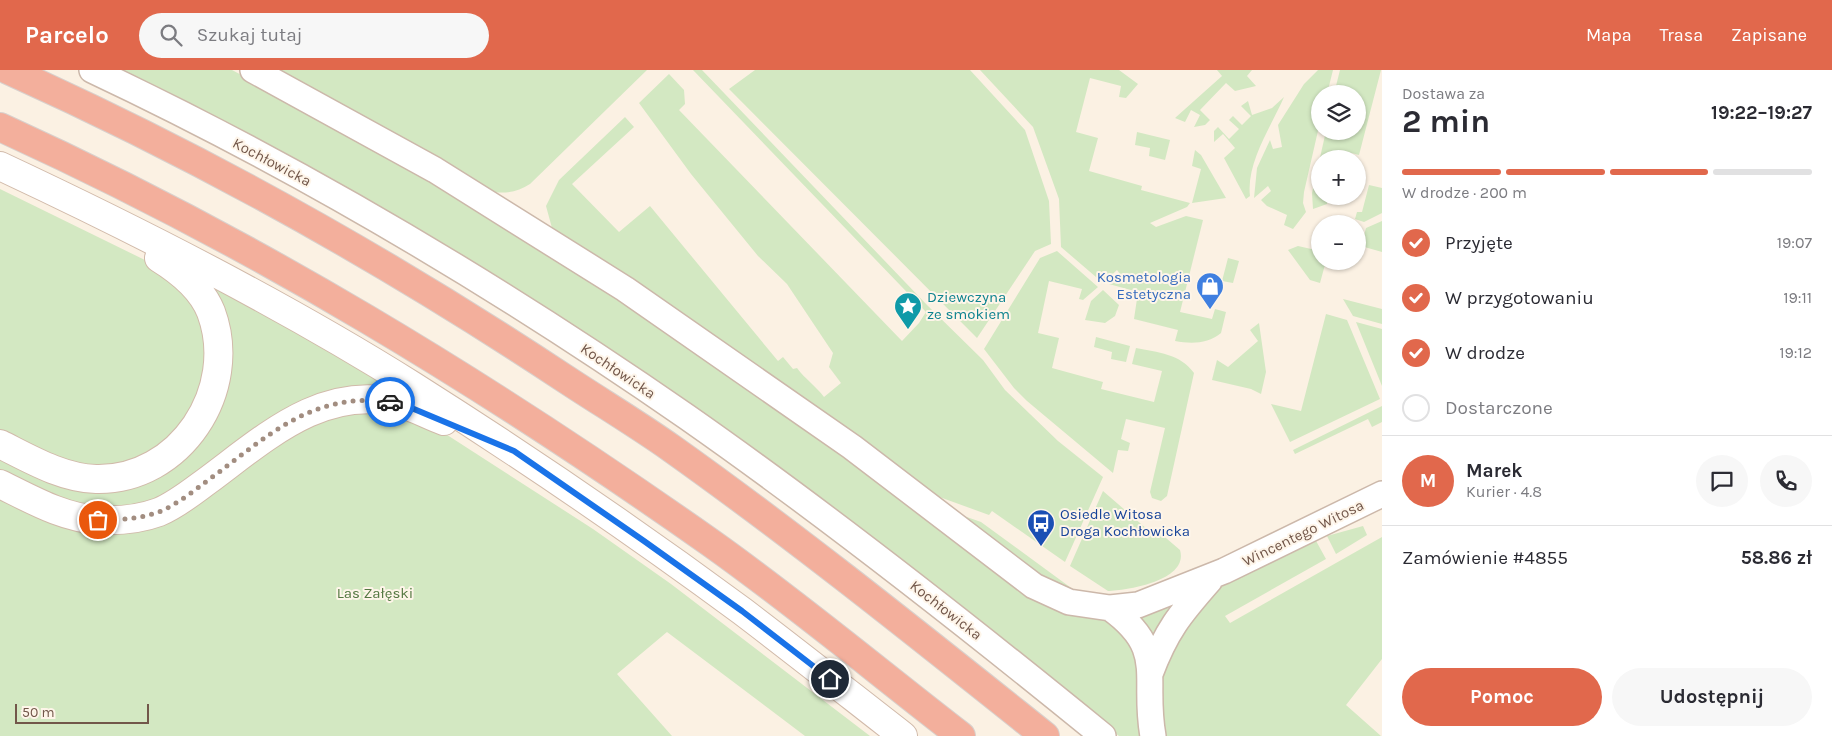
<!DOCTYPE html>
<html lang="pl">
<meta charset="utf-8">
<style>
:root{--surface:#fff;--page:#f7f7f7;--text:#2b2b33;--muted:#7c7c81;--line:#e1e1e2;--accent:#e1684c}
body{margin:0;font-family:Karla,sans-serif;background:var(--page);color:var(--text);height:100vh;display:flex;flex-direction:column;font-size:19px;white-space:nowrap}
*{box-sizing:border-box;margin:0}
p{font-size:16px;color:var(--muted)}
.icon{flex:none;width:28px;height:28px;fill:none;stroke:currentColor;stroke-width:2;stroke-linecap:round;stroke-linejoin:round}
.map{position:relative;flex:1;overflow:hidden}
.panel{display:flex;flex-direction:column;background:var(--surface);width:450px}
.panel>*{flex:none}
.controls{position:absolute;left:1311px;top:15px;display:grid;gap:10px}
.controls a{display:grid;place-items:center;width:55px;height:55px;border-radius:50%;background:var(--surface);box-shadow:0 1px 4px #0004;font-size:25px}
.scale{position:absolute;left:15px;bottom:12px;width:134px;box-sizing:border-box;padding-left:5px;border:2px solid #72574a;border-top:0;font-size:14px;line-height:18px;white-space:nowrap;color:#72574a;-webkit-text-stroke:4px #fef5e9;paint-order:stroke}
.pin{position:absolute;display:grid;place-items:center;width:42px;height:42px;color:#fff;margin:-21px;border:2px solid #fff;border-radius:50%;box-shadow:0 1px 5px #0007}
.courier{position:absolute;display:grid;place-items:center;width:50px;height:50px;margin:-25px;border:4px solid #1a73e8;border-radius:50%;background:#fff;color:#222;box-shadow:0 1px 6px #0007}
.overview em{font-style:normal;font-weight:700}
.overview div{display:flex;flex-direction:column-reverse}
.overview{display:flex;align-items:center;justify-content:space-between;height:85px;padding:0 20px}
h1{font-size:32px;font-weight:700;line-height:38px}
.bar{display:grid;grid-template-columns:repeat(4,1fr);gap:8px 5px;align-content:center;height:60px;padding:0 20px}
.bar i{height:6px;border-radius:4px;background:var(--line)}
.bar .selected{background:var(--accent)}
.bar p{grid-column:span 4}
.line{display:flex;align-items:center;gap:12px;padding:0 20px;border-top:1px solid var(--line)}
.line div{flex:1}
.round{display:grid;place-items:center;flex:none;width:52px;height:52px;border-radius:26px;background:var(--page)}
ol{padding:0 20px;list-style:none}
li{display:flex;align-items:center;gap:15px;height:55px}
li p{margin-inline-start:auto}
li .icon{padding:5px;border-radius:50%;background:var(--accent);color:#fff;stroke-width:4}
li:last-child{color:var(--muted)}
li i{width:28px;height:28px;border:2px solid var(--line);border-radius:50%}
.button{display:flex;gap:10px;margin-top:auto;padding:10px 20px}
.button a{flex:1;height:58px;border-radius:30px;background:var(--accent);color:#fff;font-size:20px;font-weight:700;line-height:58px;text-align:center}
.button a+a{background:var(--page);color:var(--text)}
header{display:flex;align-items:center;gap:30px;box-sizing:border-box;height:70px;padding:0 25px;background:var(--accent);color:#fff}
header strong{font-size:24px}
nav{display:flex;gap:28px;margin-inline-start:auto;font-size:18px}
.search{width:350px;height:45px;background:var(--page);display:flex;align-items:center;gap:12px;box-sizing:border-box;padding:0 18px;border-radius:28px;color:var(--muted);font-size:19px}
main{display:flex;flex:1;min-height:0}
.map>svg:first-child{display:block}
.green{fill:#d3e8c2}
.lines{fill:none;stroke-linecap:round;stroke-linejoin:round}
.tertiary-casing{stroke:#ccb8aa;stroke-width:28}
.secondary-casing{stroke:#d1baaa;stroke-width:30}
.motorway-casing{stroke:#d8d0cc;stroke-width:30}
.tertiary{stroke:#fff;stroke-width:25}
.secondary{stroke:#fff;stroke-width:28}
.motorway{stroke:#f3af9c;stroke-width:28}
.done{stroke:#a28d80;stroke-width:5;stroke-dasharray:0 9}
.route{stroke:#1a73e8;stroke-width:6}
.labels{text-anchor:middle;stroke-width:4;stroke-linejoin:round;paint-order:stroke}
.street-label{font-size:15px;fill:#72574a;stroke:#fef5e9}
.shop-label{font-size:15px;fill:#366cbe;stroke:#fef5e9;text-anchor:end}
.culture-label{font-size:15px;fill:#0d838f;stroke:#fef5e9;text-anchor:start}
.transit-label{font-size:15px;fill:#164399;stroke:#fef5e9;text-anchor:start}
.park-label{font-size:15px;fill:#547842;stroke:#fef5e9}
</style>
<header>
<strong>Parcelo</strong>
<div class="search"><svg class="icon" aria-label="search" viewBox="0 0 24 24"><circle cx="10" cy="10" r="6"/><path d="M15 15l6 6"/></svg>Szukaj tutaj</div>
<nav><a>Mapa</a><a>Trasa</a><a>Zapisane</a></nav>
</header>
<main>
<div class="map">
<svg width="1382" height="666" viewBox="0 0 1382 666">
<rect width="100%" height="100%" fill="#fbf1e3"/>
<path class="green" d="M116,0H232L343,59L482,139L1107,550L1135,571L1146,666H1119L847,451Z
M271,0H647L530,114C519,121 507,124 494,122Z
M693,0H702L927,235L983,290L1005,320L1058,371L1103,407L1065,492L992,441L989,445L934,425L552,158L546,136L559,110L625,47L634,57L572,114L619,162L650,136L778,291L783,287L793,299L797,298C805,309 816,316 824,327L841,313L829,297L833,283L787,214L758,186L691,104L639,33L669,4L684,20L685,34L679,40L902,271L919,253L926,242Z
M755,0H970L1025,60L1049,131L1051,174L1035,181L977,268L729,19Z
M980,0H1119L1138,14L1126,28L1119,27L1121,16L1090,8L1076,62L1098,68L1089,101L1142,116L1141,120L1190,133L1187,137L1150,153L1156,157L1186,146L1203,150L1180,242L1212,249L1215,239L1226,242L1221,263C1208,274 1191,274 1175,271L1178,260L1134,249L1138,222L1109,214L1120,204L1117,200L1103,213L1061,177L1059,129L1033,57Z
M1217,0H1252L1247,6L1256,16L1235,21L1226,13L1200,40L1210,50L1205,55L1194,57L1200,45L1191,40L1185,52L1175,48L1222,6Z
M1318,0H1333L1327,24H1320V52L1304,122L1303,133L1306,142L1293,159L1284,155L1287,145L1267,136L1261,130L1271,121L1268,116L1254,128L1257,98L1270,70L1273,79L1282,77L1278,55L1304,14Z
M1340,0H1381L1359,85L1340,80L1338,89H1320V126H1329L1327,134L1313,139L1312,123L1326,61H1358V24H1334Z
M1284,27C1271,57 1246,93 1250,126L1246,129L1224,88L1235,78L1223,64L1214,72V61L1218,57L1229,69L1239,59L1229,50L1233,46L1242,55L1251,46L1241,36L1248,31L1252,45L1272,38Z
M1137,62L1170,70L1165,90L1149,86L1150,78L1135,75Z
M1195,80L1201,85L1226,128L1192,133L1201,99L1192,96Z
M1369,115L1382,118V143L1364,152L1355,149L1357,142H1362Z
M0,119L151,193L167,203L196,240L204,263L205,308L180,360L141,389L100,397L62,391L0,363Z
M1382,151V182L1361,176L1366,158Z
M1298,176L1320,181V191H1326L1320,213L1310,210L1288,180Z
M1057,181L1098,217L1083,230L1079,229L1082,219L1049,211L1038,263L1059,268L1052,298L1103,312L1101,319L1154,332L1162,301L1132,294L1136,278C1157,282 1181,284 1194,303L1167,426L1161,431L1152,428L1150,422L1165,358L1126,349L1121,369L1130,373L1128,381L1118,380L1113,403L1027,331L1014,318L984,279L1040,188Z
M1228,188L1239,191L1233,213L1222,211Z
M205,210L396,318V322L353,320L174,423L129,439L77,437L0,404V385L87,417L213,349Z
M1103,220L1119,235L1115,246L1105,253L1085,250L1091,231Z
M1343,229L1382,239V254L1353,246Z
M1326,244L1347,250L1380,329L1290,372L1271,334L1301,341Z
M1356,252L1382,259V316Z
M1259,253L1266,302L1261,324L1251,319L1212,310L1217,290L1228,297L1258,271L1250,260Z
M1096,267L1130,276L1126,292L1111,289L1112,282L1094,277Z
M1382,336V352L1372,357L1368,349L1295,384L1293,380Z
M391,341L441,361L593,459L671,514L870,666H805L667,562L617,604L672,666H0V425L111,459L323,346Z
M1103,421L1155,466L1159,462L1180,480C1189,510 1129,520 1108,521L1070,496Z
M964,446L981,452L1078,523L1051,514L962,447Z
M1363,456L1367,465L1336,484L1327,466Z
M1382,467V589L1346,635L1381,666H1161L1156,632L1166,581L1219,518L1315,469L1326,489L1225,546L1230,553Z
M1175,531L1155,570L1134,546Z"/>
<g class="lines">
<g class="tertiary-casing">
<path id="tertiary" d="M92,0C300,98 498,216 687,347C830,447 968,556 1103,666
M253,0L435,100L625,219L852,377L1034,516L1069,532L1110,538L1138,535L1224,501L1382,424
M1110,538C1168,580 1142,606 1153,666
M1150,604C1166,561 1180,544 1210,510"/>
</g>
<g class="secondary-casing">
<path id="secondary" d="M0,96C141,162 281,233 413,316C525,387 635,462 742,541C796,582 849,624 903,666
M0,374C30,389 62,408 96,409C180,411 240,320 211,242C202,219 180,201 159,188
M0,414C31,429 63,448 99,450C118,451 140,449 159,442C176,435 192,422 207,411C264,369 324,312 402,334C416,338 430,346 444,351"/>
</g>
<g class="motorway-casing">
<path id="motorway" d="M8,0C202,87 389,192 567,310C602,333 637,354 671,378C799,469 922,568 1045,666
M0,57C253,172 484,313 711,473C797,534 878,602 961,666"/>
</g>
<use href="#tertiary" class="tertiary"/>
<use href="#secondary" class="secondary"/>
<use href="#motorway" class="motorway"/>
</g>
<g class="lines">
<path class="done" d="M98,450C118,450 139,449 159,442C176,435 192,422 207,411C266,368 311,321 390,332"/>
<path class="route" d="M390,332L402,334L514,381L644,471L742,541L830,609"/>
</g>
<defs>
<g id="shop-pin" transform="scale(1.4375)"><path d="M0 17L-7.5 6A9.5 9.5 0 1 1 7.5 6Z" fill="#3f7fe0" stroke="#fef5e9"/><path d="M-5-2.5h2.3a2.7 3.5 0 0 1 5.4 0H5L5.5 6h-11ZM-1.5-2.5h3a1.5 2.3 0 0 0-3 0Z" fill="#fff"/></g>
<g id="sight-pin" transform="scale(1.4375)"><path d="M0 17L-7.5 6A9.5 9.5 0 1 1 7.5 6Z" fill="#0f9aa8" stroke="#fef5e9"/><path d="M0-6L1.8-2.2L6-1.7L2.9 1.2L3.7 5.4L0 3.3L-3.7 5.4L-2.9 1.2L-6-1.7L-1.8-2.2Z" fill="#fff"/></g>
<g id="bus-pin" transform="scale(1.4375)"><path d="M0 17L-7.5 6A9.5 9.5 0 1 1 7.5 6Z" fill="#1a4fb4" stroke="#fef5e9"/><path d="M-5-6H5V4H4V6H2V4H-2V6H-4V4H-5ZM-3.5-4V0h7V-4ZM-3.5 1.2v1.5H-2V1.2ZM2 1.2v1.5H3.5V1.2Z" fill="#fff"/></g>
</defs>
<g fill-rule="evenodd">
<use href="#shop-pin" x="1210" y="216"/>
<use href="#sight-pin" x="908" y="236"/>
<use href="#bus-pin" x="1041" y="453"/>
</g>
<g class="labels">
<g class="street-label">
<text transform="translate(272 92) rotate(28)" y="5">Kochłowicka</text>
<text transform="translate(618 301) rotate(34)" y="5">Kochłowicka</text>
<text transform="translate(1303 463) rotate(-26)" y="5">Wincentego Witosa</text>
<text transform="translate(946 540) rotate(38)" y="5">Kochłowicka</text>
</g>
<g class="shop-label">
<text x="1191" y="212">Kosmetologia<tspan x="1191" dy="17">Estetyczna</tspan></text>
</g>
<g class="culture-label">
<text x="927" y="232">Dziewczyna<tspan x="927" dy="17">ze smokiem</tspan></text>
</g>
<g class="transit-label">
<text x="1060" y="449">Osiedle Witosa<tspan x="1060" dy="17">Droga Kochłowicka</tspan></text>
</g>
<g class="park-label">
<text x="375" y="528">Las Załęski</text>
</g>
</g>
</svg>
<div class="controls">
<a><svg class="icon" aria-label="layers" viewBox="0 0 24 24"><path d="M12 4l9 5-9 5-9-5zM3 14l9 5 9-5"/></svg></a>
<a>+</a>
<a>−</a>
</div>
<div class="scale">50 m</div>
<div class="pin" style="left:98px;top:450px;background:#ea580c"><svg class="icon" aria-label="bag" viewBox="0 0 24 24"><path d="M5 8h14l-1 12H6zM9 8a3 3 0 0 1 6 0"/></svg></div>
<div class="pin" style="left:830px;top:609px;background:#1f2937"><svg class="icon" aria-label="home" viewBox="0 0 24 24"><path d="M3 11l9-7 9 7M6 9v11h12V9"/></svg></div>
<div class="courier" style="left:390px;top:332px"><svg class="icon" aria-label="car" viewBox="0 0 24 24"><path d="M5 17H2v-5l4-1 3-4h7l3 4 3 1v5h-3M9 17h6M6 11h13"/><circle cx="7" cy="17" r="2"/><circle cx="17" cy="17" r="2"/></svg></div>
</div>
<section class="panel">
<div class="overview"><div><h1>2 min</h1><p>Dostawa za</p></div><em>19:22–19:27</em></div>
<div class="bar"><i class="selected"></i><i class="selected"></i><i class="selected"></i><i></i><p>W drodze · 200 m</p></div>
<ol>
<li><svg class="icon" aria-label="check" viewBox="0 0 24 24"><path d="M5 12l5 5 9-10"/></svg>Przyjęte<p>19:07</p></li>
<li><svg class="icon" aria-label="check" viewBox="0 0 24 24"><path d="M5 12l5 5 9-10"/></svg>W przygotowaniu<p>19:11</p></li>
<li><svg class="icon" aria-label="check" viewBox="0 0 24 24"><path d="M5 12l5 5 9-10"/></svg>W drodze<p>19:12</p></li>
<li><i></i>Dostarczone</li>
</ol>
<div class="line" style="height:90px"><b class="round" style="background:var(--accent);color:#fff">M</b><div><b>Marek</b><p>Kurier · 4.8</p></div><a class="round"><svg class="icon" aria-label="chat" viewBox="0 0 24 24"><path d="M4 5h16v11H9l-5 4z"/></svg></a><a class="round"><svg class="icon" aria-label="phone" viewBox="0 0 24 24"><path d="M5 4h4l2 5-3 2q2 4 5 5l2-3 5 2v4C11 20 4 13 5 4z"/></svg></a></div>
<div class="line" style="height:65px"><div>Zamówienie #4855</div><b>58.86 zł</b></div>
<div class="button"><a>Pomoc</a><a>Udostępnij</a></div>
</section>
</main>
